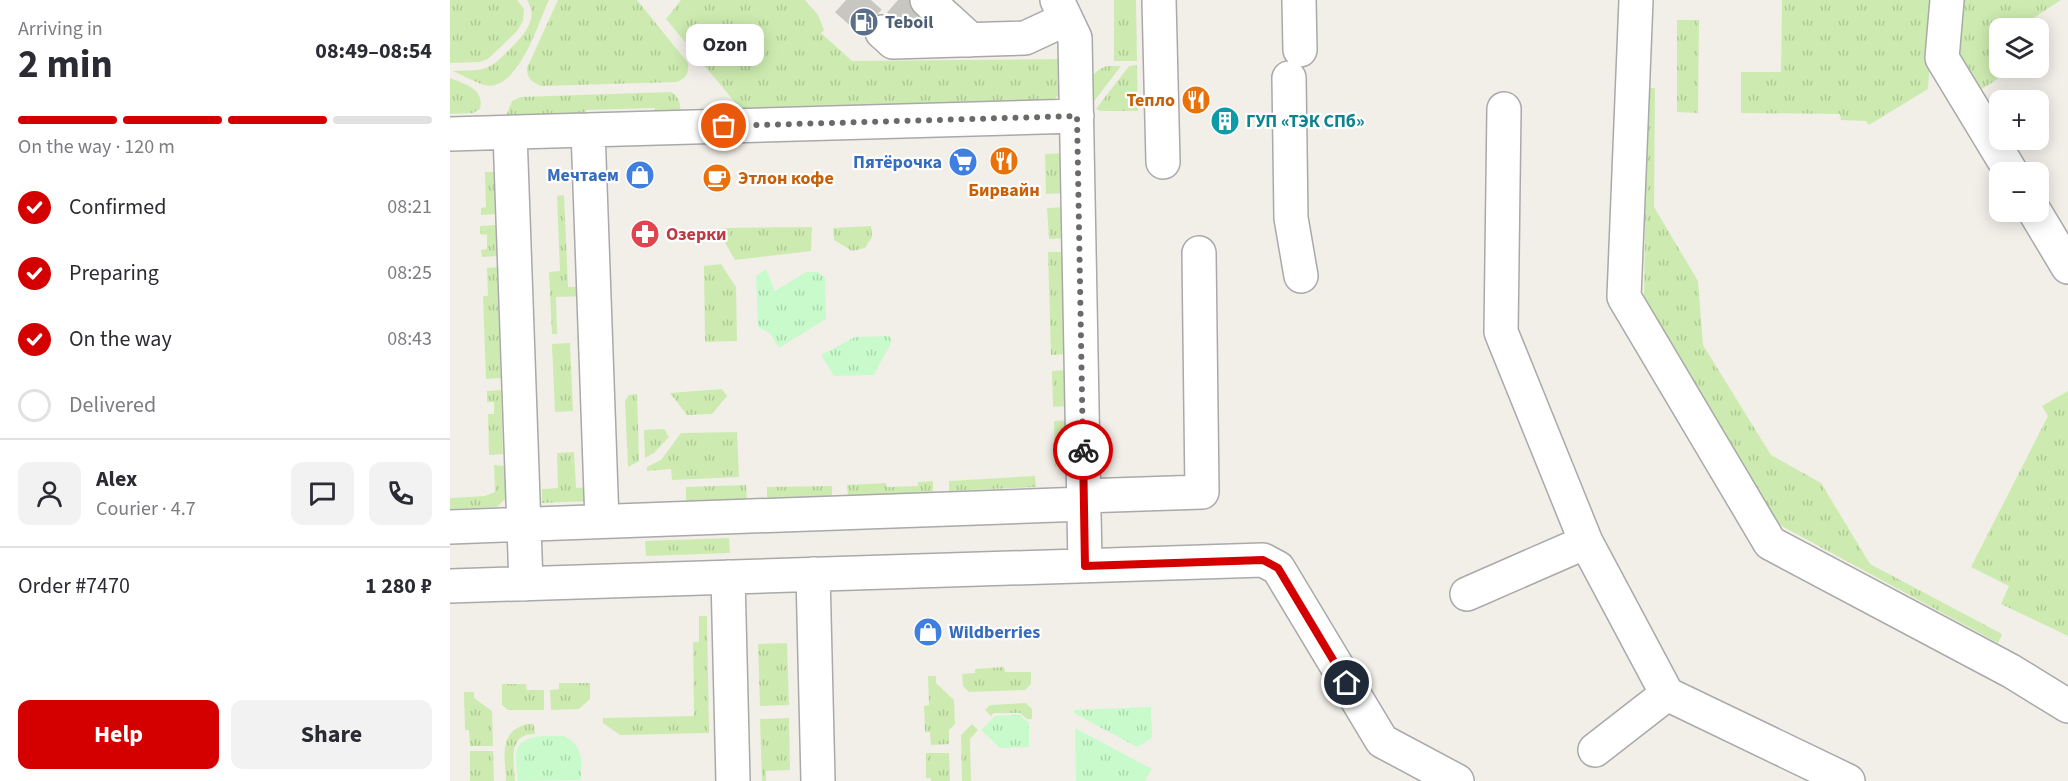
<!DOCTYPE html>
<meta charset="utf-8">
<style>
:root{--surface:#fff;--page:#f2f2f3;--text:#2b2b33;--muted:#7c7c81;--line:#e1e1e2;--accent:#d40000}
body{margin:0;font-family:"Source Sans 3",sans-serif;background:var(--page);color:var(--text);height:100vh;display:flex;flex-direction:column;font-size:22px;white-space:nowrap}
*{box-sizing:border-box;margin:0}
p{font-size:20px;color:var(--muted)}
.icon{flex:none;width:33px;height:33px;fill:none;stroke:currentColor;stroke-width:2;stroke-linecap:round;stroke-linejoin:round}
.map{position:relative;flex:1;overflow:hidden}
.drawer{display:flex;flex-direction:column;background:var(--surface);width:450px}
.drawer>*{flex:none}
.tools{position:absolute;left:1539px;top:18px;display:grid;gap:12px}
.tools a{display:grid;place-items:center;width:60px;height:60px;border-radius:12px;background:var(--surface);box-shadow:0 3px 15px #0003;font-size:30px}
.pin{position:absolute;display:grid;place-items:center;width:51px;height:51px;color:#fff;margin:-26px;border:3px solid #fff;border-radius:50%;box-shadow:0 2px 6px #0007}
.courier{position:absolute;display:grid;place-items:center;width:60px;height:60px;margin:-30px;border:4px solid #d40000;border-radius:50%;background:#fff;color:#222;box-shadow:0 2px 8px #0007}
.bubble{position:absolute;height:42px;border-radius:12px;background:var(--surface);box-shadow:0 3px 15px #0003;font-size:20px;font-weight:700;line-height:42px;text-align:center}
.overview em{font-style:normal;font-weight:700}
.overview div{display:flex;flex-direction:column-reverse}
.overview{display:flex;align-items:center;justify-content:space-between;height:102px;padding:0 18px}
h1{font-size:39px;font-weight:700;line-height:45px}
.bar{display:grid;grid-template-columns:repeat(4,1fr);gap:9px 6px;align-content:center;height:72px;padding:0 18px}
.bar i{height:8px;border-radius:4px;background:var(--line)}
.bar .on{background:var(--accent)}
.bar p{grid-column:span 4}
.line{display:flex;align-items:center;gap:15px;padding:0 18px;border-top:2px solid var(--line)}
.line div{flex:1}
.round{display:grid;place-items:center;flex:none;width:63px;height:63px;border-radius:12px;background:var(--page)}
ol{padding:0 18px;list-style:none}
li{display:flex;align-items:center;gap:18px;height:66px}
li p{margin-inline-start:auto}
li .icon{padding:6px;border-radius:50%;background:var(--accent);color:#fff;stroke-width:4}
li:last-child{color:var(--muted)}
li i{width:33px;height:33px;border:3px solid var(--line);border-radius:50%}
.cta{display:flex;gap:12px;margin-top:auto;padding:12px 18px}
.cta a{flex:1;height:69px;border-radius:12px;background:var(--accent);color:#fff;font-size:24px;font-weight:700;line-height:69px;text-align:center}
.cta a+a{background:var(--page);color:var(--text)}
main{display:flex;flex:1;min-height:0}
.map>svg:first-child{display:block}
.grass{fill:url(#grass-tufts)}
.park{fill:url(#park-tufts)}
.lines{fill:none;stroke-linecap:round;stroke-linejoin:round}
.minor-tunnel{stroke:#c8c6c1;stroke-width:33;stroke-dasharray:33 16;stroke-linecap:butt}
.minor-casing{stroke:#a9a9a9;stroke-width:36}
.minor{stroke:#fff;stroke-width:33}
.done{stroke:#6b6a68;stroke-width:6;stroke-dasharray:0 10.8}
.route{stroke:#d40000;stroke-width:8}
.labels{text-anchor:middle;stroke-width:4.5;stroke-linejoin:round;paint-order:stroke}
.service-label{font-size:18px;font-weight:bold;fill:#4e5e75;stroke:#fff;text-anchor:start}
.food-label{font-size:18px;font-weight:bold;fill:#c56008;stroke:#fff;text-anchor:end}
.culture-label{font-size:18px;font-weight:bold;fill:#0d838f;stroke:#fff;text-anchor:start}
.shop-label{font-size:18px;font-weight:bold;fill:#366cbe;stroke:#fff;text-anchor:end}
.health-label{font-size:18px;font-weight:bold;fill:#be3a42;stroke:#fff;text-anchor:start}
</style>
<main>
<section class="drawer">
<div class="overview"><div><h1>2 min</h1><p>Arriving in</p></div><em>08:49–08:54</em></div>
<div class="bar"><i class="on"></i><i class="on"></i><i class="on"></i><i></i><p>On the way · 120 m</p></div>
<ol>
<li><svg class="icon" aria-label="check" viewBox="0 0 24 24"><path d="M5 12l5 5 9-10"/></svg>Confirmed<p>08:21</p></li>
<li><svg class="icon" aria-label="check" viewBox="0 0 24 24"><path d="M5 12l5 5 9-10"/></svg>Preparing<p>08:25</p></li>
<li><svg class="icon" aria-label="check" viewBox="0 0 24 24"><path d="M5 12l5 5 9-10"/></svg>On the way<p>08:43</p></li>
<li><i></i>Delivered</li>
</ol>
<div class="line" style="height:108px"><a class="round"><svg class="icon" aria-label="person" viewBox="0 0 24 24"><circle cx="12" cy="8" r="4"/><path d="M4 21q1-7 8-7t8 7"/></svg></a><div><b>Alex</b><p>Courier · 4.7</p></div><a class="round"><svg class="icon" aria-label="chat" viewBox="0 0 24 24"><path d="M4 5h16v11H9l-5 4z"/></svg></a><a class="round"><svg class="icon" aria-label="phone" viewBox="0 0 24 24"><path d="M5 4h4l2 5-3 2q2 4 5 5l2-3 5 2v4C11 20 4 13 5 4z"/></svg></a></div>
<div class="line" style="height:78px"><div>Order #7470</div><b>1 280 ₽</b></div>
<div class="cta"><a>Help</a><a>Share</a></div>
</section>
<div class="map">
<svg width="1618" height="781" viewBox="0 0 1618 781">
<defs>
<pattern id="grass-tufts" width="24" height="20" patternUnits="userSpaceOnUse" patternTransform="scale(1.5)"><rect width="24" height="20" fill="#cdebb0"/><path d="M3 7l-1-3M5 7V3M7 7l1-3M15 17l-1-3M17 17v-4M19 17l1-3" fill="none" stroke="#b0c997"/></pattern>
<pattern id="park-tufts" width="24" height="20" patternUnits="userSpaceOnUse" patternTransform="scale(1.5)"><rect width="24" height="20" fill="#c8facc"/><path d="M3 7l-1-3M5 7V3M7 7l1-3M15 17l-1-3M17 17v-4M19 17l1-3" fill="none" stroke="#acd6af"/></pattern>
</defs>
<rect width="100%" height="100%" fill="#f2efe9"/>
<path class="grass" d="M0,0H67L74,9L73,21L67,31L38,59L29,62L0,63Z
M77,0H99C88,23 68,93 34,85C24,82 13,75 3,71C16,70 29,72 40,66C47,63 52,56 58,51C72,37 90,20 77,0Z
M108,0H187L238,63C239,73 236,78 227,82L91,86C82,82 77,79 77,68Z
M231,0H355L368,15L374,30L371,33L402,61L610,59L611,92L601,103L293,112L216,19Z
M664,0H686L687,61H664Z
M1332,0H1484L1478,89L1419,125L1416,121L1391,120L1390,114L1291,113V72H1331Z
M1504,0H1611L1576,23L1580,28H1550V68H1564L1523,95L1498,53Z
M1227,20H1249L1248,113L1227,112Z
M687,65L688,111H651L646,109L679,66Z
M657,66H671L642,104C641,86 636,73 657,66Z
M0,78C15,84 35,89 30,109L23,113L0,114Z
M1197,88H1205L1204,207L1248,281L1253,345L1321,455L1371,483L1420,564L1552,634L1548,643L1328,524L1194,296Z
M221,92C231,98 230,105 231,116H205V108L136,110V119L54,121L62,101L71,97Z
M615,153L617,193L596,194L595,154Z
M35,172H44L45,214L31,215V208L36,207Z
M114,195L118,287H136V296L106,297L107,334H102L99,272L110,271L107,196Z
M616,207L618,238L599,239L597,208Z
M46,225L47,256L32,257L31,250L37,249V235L30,234V226Z
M421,226L422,237L415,248L402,251L384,240L383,228Z
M362,227L361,251L285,260L271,236L272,228Z
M598,252H616L620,354L601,355Z
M271,264L286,287L287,341L255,342L254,266Z
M47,267L51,378L36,379L33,296H38L37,268Z
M120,343L123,411L105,412L102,344Z
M618,370L619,406L603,407L602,371Z
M272,389L277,396L262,414L237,415L220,393Z
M51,390L53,454L39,455L38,414H44V402H37V391Z
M1618,391V636L1551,604L1559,586L1521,567L1598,416L1592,406Z
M187,394L189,461L178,467L175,401L179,395Z
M619,420L620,466H605L604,421Z
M214,429L219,437L204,453L195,458L194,430Z
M287,432L289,477L222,480L221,469L197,471V467L211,460L231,433Z
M124,452L126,488L137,487L138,501L92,503V489L108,488L107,453Z
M44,465L55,466V499L47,507L0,509V498L35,496L45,492Z
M585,476L586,487L499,491V481Z
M483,481V492L398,497L397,485L436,483L437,487L468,486V482Z
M296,485L297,501L236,502V487Z
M382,486V498L317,499V487Z
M279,538L280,553L196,556L195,541Z
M249,616H257L259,733L170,735L153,723V718L244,716L243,642H249Z
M337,643L339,705L310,706L308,644Z
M554,667L555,672H581V684L575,690L519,692L513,686L512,674L525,673V669Z
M478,676H486V683L504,700L505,724L499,730V744L481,745L480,732H475L474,706L479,705Z
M109,683H140V699L129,709L101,710L100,690L109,689Z
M52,684H76L77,690H94V710H58L52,705Z
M14,692H24V698L42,711L43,746H20L19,730H15Z
M576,703L582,709V719H577L570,713H544L541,716L535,710L540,705Z
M339,718L340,770L316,771V781H312L310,719Z
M77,724H84L85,734C57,734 64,761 65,781H56C55,756 48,732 77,724Z
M522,724L528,730L520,739L521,781H512L511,735Z
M20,751H43L44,781H20Z
M476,753H499L500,781H481V778H476Z"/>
<path class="park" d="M316,269L325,291L356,272H368L375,278L376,319L329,348L320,333L308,327L306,276Z
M439,336L442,341L424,375L384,376L371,355L405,337Z
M701,707L702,738L687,747L624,713V710Z
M570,715L579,723V747L550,748L531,730L545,716Z
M625,728L702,769L695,781H626Z
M114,736C135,747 131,760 131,780L68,781C67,772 65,760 67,751C72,732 99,737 114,736Z"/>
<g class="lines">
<path class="minor-tunnel" d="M396,0L432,32
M448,0L481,29"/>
<g class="minor-casing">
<path id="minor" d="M477,0L521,40
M607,0L625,38L635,565
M709,0L713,162
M849,0L850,50
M1186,0L1174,297L1320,543L1561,671L1618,706
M1497,0L1492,58L1561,172
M432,32L443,42L575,38L616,19
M839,78L841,218L851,276
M1054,109L1051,332L1136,542L1217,694L1398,781
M138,130L152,521
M60,133L76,584
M0,134L627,116
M1585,212L1618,267
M633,496L752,492L749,253
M0,527L634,504
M363,574L368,781
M278,577L283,781
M0,586L813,560L828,568L932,741L1007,781
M1017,594L1136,542
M1145,750L1217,694"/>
</g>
<use href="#minor" class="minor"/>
</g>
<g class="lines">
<path class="done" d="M274,126L627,116L633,450"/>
<path class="route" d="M633,450L635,566L813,560L828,568L897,683"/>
</g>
<defs>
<g id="fuel-disc" transform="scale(1.5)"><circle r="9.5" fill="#5c6f8a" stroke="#fff"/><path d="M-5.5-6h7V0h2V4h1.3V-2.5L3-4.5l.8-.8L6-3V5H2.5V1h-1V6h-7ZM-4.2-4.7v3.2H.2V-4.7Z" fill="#fff"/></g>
<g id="restaurant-disc" transform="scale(1.5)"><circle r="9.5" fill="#e8710a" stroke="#fff"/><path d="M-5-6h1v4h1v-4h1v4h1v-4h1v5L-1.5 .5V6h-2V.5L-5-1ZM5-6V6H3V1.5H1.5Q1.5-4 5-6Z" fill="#fff"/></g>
<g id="building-disc" transform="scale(1.5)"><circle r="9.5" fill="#0f9aa8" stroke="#fff"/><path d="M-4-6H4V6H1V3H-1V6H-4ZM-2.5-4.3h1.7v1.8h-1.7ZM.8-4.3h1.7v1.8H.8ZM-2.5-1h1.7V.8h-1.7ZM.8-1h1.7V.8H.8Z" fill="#fff"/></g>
<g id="supermarket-disc" transform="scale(1.5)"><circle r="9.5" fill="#3f7fe0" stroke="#fff"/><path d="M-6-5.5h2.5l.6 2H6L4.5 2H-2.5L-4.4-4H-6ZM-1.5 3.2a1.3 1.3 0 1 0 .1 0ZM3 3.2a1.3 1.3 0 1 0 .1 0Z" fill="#fff"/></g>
<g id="shop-disc" transform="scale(1.5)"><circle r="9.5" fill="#3f7fe0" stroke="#fff"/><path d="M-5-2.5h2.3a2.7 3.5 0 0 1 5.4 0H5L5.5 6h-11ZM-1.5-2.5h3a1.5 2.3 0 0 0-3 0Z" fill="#fff"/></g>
<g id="cafe-disc" transform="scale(1.5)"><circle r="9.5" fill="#e8710a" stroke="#fff"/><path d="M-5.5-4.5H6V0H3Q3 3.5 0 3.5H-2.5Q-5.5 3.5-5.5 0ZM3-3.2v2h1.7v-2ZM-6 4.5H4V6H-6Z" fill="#fff"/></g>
<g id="pharmacy-disc" transform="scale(1.5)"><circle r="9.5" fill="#e0444e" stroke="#fff"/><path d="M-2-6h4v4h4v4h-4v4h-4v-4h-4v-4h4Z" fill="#fff"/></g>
</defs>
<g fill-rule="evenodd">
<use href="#fuel-disc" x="414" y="22"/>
<use href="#restaurant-disc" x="746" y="100"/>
<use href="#building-disc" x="775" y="121"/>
<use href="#restaurant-disc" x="554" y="161"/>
<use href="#supermarket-disc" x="513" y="162"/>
<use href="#shop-disc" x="190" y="175"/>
<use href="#cafe-disc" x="267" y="178"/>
<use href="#pharmacy-disc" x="195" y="234"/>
<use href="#shop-disc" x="478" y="632"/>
</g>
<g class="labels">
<g class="service-label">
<text x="435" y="28">Teboil</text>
</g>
<g class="food-label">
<text x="725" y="106">Тепло</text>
<text x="288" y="184" text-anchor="start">Этлон кофе</text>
<text x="554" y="196" text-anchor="middle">Бирвайн</text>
</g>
<g class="culture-label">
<text x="796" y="127">ГУП «ТЭК СПб»</text>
</g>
<g class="shop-label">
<text x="492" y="168">Пятёрочка</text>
<text x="169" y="181">Мечтаем</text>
<text x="499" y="638" text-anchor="start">Wildberries</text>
</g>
<g class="health-label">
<text x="216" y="240">Озерки</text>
</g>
</g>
</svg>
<div class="tools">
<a><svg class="icon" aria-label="layers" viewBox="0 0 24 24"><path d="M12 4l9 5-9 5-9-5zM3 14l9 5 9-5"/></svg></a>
<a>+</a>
<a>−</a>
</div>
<div class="pin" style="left:274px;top:126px;background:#ea580c"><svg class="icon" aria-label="bag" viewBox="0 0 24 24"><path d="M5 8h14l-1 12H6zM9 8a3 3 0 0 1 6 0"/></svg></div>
<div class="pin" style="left:897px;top:683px;background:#1f2937"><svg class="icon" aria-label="home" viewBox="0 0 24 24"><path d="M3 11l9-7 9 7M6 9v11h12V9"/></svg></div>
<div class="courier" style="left:633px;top:450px"><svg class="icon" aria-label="bike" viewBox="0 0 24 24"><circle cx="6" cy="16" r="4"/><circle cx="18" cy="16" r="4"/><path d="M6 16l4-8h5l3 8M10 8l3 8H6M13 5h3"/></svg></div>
<div class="bubble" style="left:236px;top:24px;width:78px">Ozon</div>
</div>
</main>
